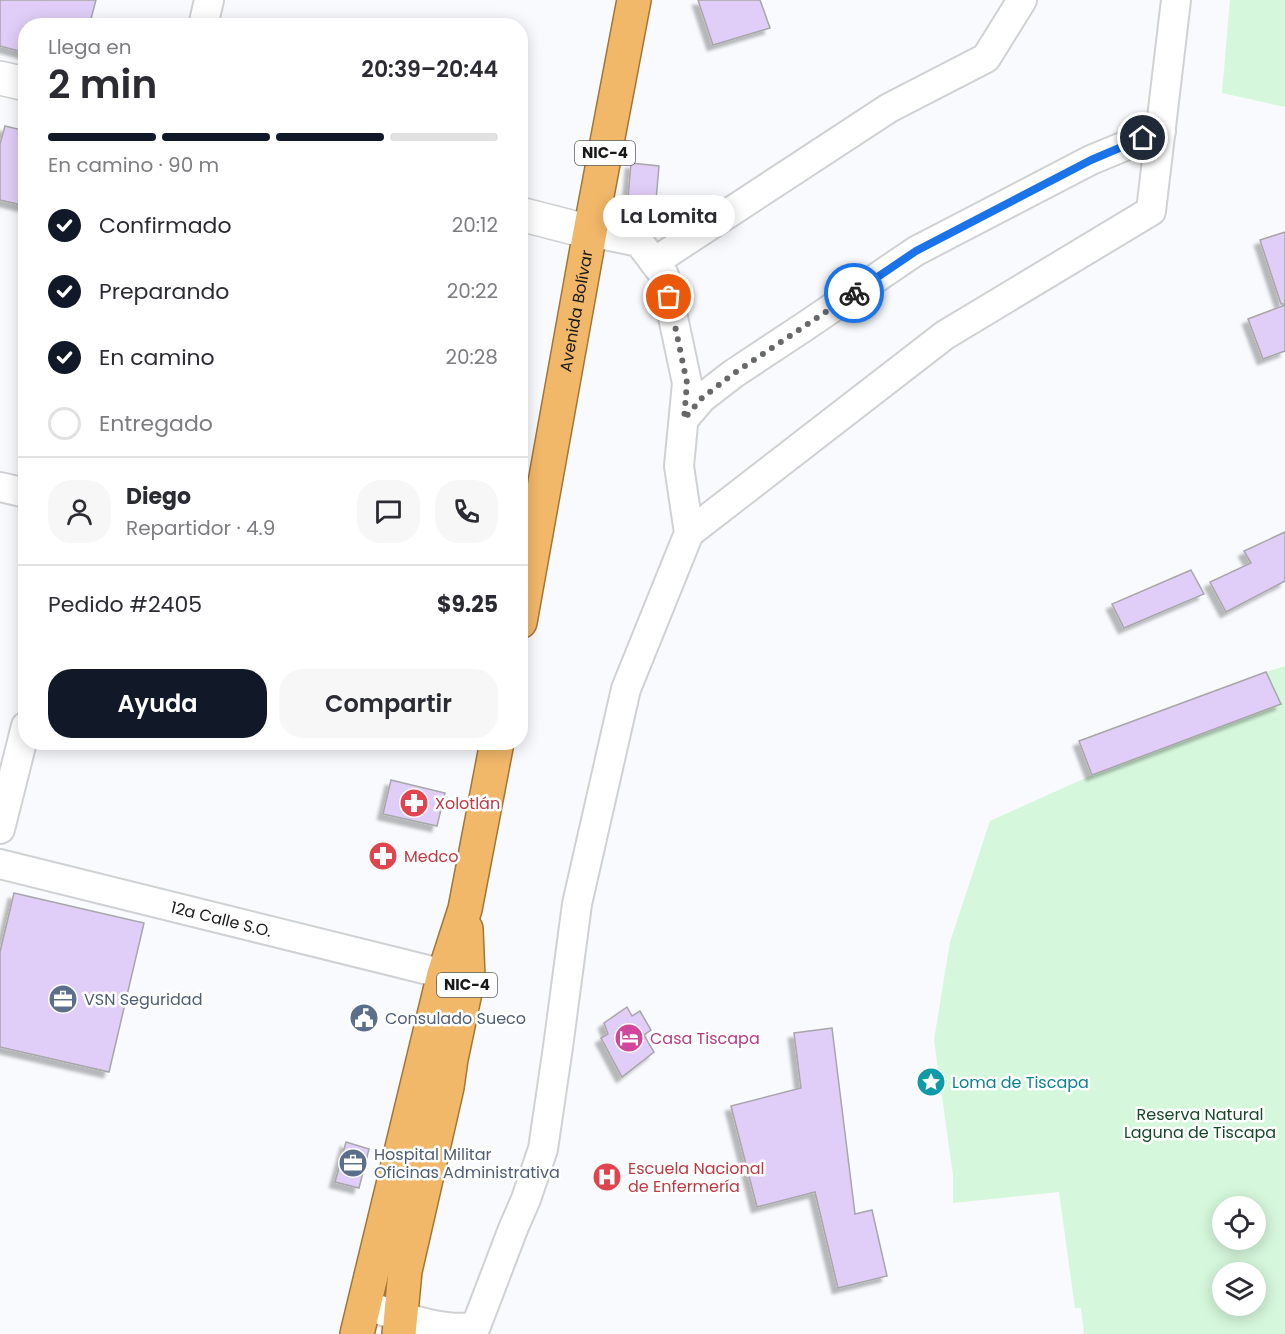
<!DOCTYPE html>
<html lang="es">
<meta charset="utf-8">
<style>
:root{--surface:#fff;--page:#f7f7f7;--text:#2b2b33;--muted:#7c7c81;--line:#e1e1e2;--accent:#111827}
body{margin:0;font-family:Poppins,sans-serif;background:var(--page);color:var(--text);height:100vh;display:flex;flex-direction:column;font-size:22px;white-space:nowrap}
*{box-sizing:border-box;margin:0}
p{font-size:20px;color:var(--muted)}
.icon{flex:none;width:33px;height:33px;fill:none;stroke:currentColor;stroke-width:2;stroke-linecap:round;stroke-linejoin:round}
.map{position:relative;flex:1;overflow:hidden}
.panel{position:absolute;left:18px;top:18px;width:510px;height:732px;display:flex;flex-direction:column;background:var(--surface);border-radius:24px;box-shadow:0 3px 15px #0003}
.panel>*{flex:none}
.tools{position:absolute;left:1212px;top:1196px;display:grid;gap:12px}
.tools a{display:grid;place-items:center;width:54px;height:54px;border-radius:50%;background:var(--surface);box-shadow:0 3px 15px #0003;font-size:30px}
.pin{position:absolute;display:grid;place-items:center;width:51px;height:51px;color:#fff;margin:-26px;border:3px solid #fff;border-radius:50%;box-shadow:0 2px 6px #0007}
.courier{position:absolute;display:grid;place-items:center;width:60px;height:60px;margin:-30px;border:4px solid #1a73e8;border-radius:50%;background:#fff;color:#222;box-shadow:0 2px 8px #0007}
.bubble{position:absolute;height:42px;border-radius:21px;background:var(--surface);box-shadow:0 3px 15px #0003;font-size:20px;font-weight:600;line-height:42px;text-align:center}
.overview em{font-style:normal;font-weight:600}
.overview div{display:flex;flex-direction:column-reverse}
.overview{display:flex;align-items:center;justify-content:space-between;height:102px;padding:0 30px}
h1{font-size:39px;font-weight:600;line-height:45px}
.bar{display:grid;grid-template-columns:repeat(4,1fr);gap:9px 6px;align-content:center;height:72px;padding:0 30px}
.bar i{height:8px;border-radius:4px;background:var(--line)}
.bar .current{background:var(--accent)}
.bar p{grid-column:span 4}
.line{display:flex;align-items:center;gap:15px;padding:0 30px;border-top:2px solid var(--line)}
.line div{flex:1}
.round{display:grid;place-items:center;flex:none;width:63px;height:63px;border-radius:24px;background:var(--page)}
ol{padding:0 30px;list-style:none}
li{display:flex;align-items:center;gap:18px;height:66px}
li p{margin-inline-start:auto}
li .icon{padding:6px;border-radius:50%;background:var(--accent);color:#fff;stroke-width:4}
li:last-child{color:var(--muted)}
li i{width:33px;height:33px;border:3px solid var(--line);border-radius:50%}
.cta{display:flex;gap:12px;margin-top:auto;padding:12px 30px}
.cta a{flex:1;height:69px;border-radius:24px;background:var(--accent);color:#fff;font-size:24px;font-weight:600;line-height:69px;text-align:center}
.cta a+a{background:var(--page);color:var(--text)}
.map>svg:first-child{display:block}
.green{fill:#d5f7db;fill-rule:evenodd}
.building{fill:#e1cef8;stroke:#a7a6a8;stroke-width:1.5;filter:url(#shadow)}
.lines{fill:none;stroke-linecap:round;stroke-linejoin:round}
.minor-casing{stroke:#cfd1d3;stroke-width:32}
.tertiary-casing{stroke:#cfd1d3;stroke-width:36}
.trunk-casing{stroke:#a47535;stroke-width:36}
.minor{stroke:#fff;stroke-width:28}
.tertiary{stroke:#fff;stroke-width:33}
.trunk{stroke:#f2b86a;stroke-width:33}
.done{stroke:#666869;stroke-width:6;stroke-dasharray:0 10.8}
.route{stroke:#1a73e8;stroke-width:8}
.labels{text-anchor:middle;stroke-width:5;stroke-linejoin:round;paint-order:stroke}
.shield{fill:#fff;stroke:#5d5e5f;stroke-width:1.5}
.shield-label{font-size:15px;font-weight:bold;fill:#18191a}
.street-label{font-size:16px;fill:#18191a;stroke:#fff}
.health-label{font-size:16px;fill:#be3a42;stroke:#fff;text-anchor:start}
.service-label{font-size:16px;fill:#4e5e75;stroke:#fff;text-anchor:start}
.hotel-label{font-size:16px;fill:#b23c85;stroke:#fff;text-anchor:start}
.culture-label{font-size:16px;fill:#0d838f;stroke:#fff;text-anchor:start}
.park-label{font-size:16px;fill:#154b26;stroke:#fff}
</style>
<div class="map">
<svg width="1285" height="1334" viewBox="0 0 1285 1334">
<defs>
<filter id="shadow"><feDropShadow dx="-5.5" dy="5.5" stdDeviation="1.5" flood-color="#0004"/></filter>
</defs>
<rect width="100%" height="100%" fill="#f8fafd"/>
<path class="green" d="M1230,0H1285V107L1222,93Z
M1285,666V1334H1084L1081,1308H1075L1059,1192L953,1203V1175L934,1040L950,942L990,821L1092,775L1281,704L1266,672ZM1222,1206H1256V1239H1222ZM1222,1272H1256V1305H1222Z"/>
<path class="building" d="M0,0H96L89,26H26V53L0,46Z
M698,0H760L770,28L713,45Z
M5,126L26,131V206L0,200V144Z
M631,163L659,166L655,212L627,209Z
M1285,232V304H1281L1260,240Z
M1285,305V351L1263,359L1248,319Z
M1285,532V581L1226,612L1210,582L1251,563L1244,551Z
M1191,570L1204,594L1124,628L1112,604Z
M1266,672L1281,704L1092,775L1079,741Z
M391,780L445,793L437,826L383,814Z
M14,893L144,923L109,1072L0,1047V952Z
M627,1007L632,1016L640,1011L651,1030L644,1035L654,1052L622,1077L601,1038L608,1034L604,1023Z
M832,1028L855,1214L872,1210L887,1276L838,1288L815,1192L757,1207L731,1106L801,1088L794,1033Z
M346,1142L369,1149L359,1188L335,1182Z"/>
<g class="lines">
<g class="minor-casing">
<g id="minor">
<path d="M203,26L209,0"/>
<path d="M654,262L889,108L986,58L1022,0"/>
<path d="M684,419L702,398L733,374L804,327L916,251L1091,160L1161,131"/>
<path d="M0,487L26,493"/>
<path d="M689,533L945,335L1151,211L1176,0"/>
<path d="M0,829L26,726"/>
<path id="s1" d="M0,864L444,974"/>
<path d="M364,1305C394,1314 446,1334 476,1326L513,1229L526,1199L543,1149L558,1047L577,904L626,689L689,533L679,466L687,383L664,275L639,242L590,232"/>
</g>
</g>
<g class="tertiary-casing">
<path id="tertiary" d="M0,78L26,84
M520,214L590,232"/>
</g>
<g class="trunk-casing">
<g id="trunk">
<path id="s2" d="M520,622L590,232L634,0"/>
<path d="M357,1334L444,974L465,909L497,742"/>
<path d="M399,1334L405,1271L447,1087L451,1059L468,978L466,929"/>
</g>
</g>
<use href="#minor" class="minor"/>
<use href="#tertiary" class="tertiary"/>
<use href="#trunk" class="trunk"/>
</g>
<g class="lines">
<path class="done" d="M669,297L687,383L684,419L702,398L733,374L854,293"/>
<path class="route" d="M854,293L916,251L1091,160L1143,138"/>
</g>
<defs>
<g id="pharmacy-disc" transform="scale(1.5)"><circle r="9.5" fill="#e0444e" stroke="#fff"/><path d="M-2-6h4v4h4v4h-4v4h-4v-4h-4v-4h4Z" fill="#fff"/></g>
<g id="office-disc" transform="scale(1.5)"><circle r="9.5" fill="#5c6f8a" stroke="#fff"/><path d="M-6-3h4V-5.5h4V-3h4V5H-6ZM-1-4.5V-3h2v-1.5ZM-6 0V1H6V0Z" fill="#fff"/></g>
<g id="civic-disc" transform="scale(1.5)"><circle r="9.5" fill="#5c6f8a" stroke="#fff"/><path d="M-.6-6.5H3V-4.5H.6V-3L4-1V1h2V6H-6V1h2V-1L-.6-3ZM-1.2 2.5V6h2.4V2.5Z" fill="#fff"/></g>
<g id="hotel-disc" transform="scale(1.5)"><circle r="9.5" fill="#d1479c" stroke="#fff"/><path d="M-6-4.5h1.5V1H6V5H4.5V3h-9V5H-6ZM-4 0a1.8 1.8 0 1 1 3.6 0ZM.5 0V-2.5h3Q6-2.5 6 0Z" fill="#fff"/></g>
<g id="sight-disc" transform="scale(1.5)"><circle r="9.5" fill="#0f9aa8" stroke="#fff"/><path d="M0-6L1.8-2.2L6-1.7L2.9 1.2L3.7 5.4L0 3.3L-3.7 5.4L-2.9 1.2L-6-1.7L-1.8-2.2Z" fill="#fff"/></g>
<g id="hospital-disc" transform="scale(1.5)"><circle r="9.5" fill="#e0444e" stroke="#fff"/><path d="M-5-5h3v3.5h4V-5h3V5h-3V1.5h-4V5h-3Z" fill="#fff"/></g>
</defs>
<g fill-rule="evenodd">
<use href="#pharmacy-disc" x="414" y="803"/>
<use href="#pharmacy-disc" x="383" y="856"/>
<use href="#office-disc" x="63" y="999"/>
<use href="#civic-disc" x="364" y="1018"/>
<use href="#hotel-disc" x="629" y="1038"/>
<use href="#sight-disc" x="931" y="1082"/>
<use href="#office-disc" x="353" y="1163"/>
<use href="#hospital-disc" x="607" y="1177"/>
</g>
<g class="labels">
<g class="shield">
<rect x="575" y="141" width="60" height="24" rx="4.5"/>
<rect x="437" y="973" width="60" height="24" rx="4.5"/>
</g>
<g class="shield-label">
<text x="605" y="158">NIC-4</text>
<text x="467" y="990">NIC-4</text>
</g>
<g class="street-label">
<text dy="6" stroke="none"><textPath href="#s2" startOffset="316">Avenida Bolívar</textPath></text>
<text dy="6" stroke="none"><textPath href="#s1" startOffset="228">12a Calle S.O.</textPath></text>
</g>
<g class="health-label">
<text x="435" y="809">Xolotlán</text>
<text x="404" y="862">Medco</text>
<text x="628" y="1174">Escuela Nacional<tspan x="628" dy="18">de Enfermería</tspan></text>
</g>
<g class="service-label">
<text x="84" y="1005">VSN Seguridad</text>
<text x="385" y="1024">Consulado Sueco</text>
<text x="374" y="1160">Hospital Militar<tspan x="374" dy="18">Oficinas Administrativa</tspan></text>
</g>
<g class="hotel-label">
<text x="650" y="1044">Casa Tiscapa</text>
</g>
<g class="culture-label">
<text x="952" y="1088">Loma de Tiscapa</text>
</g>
<g class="park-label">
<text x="1200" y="1120">Reserva Natural<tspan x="1200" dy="18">Laguna de Tiscapa</tspan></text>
</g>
</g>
</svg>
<div class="tools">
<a><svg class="icon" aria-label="locate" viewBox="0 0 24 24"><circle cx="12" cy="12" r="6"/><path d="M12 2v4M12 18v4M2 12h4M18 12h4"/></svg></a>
<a><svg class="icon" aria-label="layers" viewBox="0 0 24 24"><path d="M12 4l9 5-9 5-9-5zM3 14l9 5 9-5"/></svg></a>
</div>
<div class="pin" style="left:669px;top:297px;background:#ea580c"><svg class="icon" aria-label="bag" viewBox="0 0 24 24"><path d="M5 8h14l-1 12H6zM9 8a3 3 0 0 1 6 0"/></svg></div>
<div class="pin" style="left:1143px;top:138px;background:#1f2937"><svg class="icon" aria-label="home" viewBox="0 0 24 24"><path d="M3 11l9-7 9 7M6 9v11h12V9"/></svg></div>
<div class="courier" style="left:854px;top:293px"><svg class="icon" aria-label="bike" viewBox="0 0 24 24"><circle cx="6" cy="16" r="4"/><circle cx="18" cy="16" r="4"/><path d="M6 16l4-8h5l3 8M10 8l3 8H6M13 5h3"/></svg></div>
<div class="bubble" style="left:603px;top:195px;width:132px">La Lomita</div>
<section class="panel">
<div class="overview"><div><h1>2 min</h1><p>Llega en</p></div><em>20:39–20:44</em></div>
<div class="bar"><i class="current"></i><i class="current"></i><i class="current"></i><i></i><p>En camino · 90 m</p></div>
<ol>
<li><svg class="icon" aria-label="check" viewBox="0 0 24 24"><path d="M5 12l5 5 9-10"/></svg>Confirmado<p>20:12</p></li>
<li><svg class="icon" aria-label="check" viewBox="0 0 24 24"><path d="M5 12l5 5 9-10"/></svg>Preparando<p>20:22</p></li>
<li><svg class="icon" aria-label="check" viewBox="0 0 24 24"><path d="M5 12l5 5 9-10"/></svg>En camino<p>20:28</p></li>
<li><i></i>Entregado</li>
</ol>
<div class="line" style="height:108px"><a class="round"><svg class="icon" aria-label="person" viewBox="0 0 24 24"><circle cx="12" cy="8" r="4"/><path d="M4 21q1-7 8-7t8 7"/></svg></a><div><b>Diego</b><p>Repartidor · 4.9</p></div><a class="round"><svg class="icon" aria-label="chat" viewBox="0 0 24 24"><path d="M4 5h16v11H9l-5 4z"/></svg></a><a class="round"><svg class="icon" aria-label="phone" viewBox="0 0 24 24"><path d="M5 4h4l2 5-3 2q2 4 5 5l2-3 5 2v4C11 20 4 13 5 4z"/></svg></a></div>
<div class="line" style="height:78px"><div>Pedido #2405</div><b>$9.25</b></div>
<div class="cta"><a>Ayuda</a><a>Compartir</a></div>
</section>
</div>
